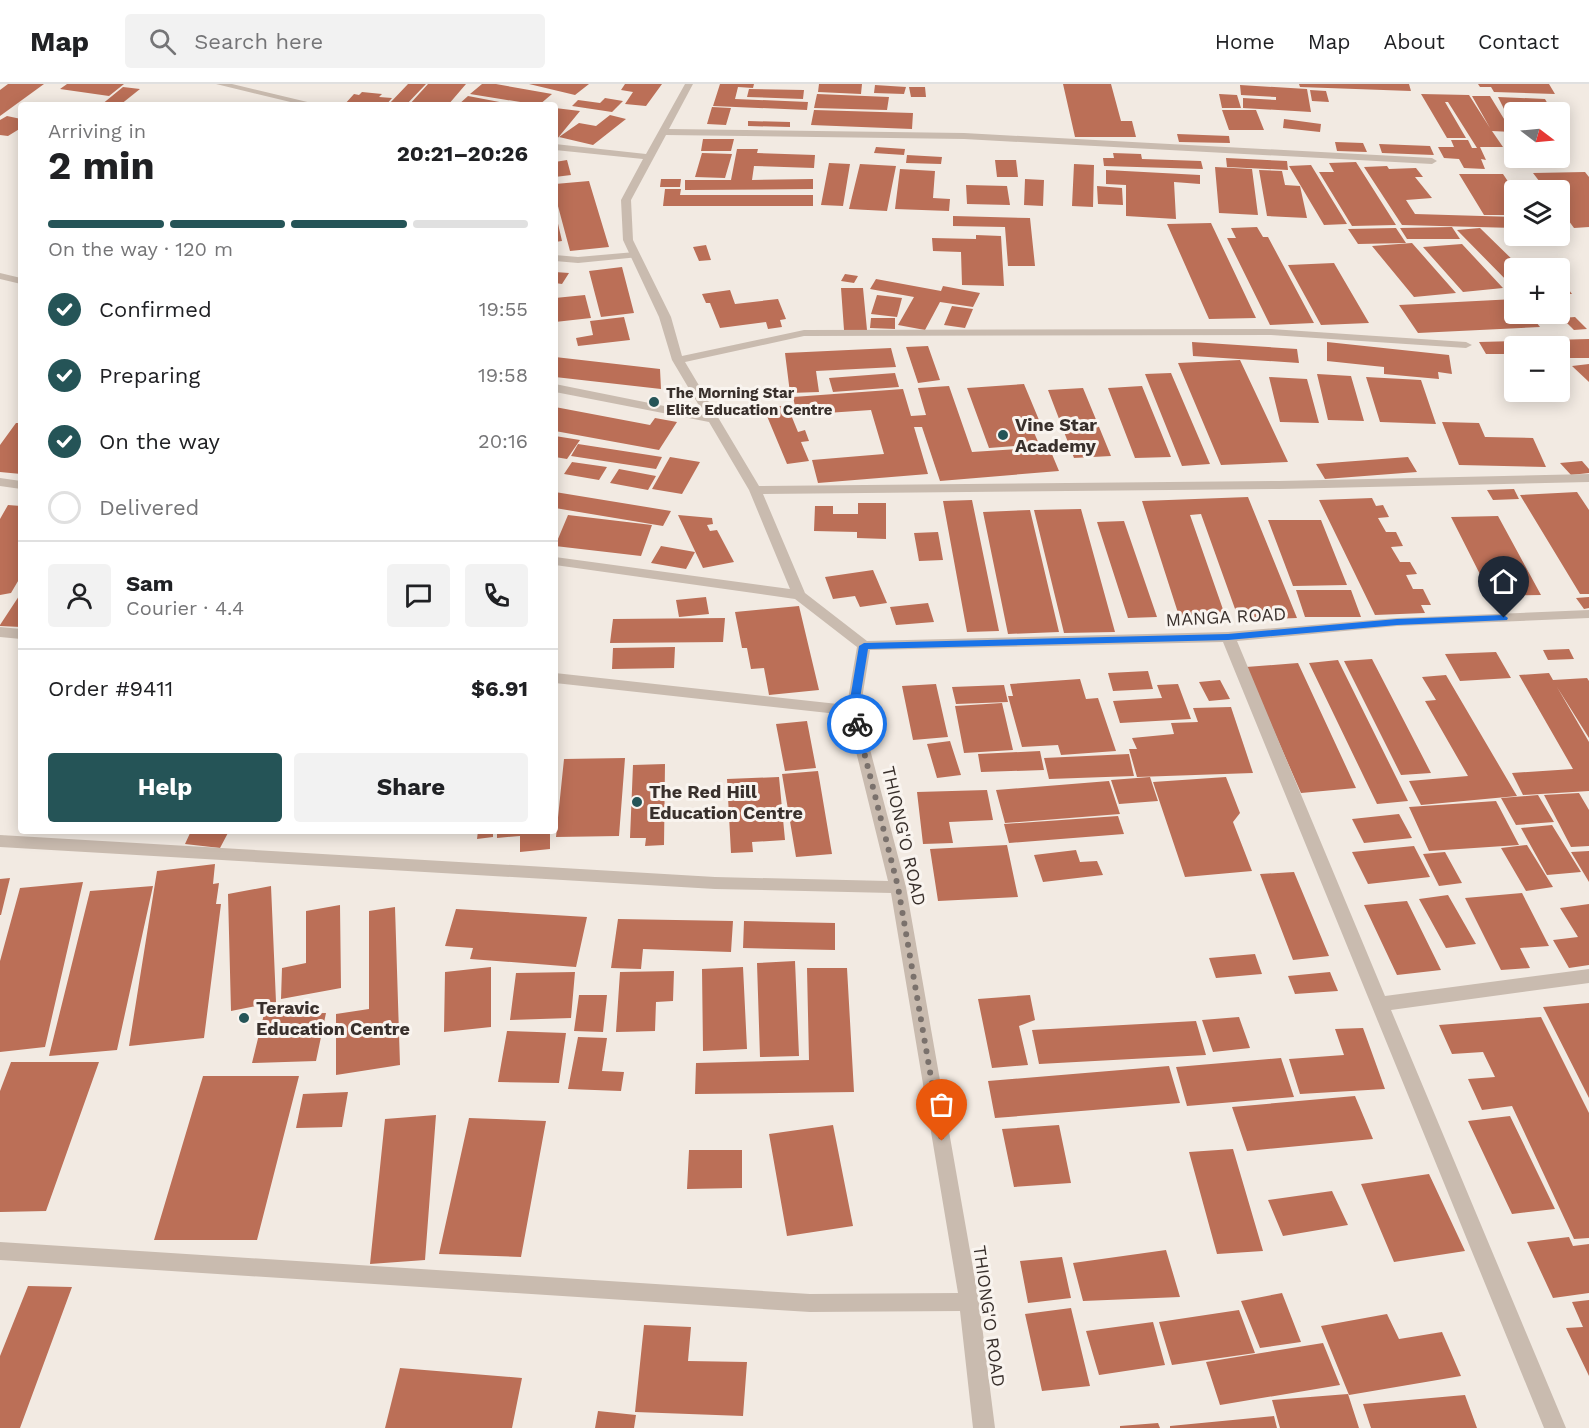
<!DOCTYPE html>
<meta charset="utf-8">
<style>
:root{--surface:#fff;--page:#f2f2f2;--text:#202124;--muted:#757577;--line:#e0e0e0;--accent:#255457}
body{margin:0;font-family:"Work Sans",sans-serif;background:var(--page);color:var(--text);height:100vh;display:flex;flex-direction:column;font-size:22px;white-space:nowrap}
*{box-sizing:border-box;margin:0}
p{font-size:20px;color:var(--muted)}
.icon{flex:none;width:33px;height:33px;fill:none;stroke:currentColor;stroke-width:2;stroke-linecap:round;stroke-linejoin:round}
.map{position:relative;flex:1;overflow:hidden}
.side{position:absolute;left:18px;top:18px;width:540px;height:732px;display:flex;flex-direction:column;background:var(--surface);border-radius:6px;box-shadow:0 3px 15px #0003}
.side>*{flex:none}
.needle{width:39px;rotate:106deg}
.buttons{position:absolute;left:1504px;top:18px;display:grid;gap:12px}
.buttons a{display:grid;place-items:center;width:66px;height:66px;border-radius:6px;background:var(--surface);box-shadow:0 3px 15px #0003;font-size:30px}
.pin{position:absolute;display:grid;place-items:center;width:51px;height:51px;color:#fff;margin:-62px -26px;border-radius:50% 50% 50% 0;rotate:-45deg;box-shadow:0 0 6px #0007}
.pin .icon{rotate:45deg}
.courier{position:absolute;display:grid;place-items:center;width:60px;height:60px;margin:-30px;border:4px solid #1a73e8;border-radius:50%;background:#fff;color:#222;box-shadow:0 2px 8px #0007}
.summary em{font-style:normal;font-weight:700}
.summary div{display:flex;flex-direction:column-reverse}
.summary{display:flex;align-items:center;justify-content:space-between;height:102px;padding:0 30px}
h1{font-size:39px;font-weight:700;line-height:45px}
.bar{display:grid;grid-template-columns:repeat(4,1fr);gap:9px 6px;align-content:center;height:72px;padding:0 30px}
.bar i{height:8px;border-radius:4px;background:var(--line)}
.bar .active{background:var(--accent)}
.bar p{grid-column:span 4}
.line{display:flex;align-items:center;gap:15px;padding:0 30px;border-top:2px solid var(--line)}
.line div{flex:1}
.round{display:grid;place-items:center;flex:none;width:63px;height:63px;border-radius:6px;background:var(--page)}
ol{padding:0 30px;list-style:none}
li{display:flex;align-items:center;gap:18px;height:66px}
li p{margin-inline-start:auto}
li .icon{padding:6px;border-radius:50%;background:var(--accent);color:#fff;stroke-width:4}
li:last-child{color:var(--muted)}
li i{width:33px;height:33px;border:3px solid var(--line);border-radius:50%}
.primary-button{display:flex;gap:12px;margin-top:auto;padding:12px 30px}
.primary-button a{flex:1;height:69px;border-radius:6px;background:var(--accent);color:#fff;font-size:24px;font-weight:700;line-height:69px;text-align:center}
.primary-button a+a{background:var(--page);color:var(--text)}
header{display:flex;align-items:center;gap:36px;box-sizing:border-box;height:84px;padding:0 30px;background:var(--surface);border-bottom:2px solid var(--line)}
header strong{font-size:28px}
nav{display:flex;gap:33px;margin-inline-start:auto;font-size:21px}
.search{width:420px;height:54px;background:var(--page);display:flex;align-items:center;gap:15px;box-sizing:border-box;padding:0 21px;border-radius:6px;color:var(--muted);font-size:22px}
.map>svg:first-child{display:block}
.building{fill:#bb6f57}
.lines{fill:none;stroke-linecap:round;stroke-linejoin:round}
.lane{fill:#c9bbaf;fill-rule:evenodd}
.street{fill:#c9bbaf;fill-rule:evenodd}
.route{fill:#1a73e8}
.done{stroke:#7a716c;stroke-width:6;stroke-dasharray:0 10.8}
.poi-dot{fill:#255457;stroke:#f9f4ef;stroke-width:2}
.labels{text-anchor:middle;stroke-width:6;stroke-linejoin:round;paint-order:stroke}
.far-poi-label{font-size:15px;font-weight:bold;fill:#39302c;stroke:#f9f4ef;text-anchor:start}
.poi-label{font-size:18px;font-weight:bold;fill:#39302c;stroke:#f9f4ef;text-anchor:start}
.street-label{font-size:18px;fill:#39302c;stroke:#f9f4ef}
</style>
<header>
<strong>Map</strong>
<div class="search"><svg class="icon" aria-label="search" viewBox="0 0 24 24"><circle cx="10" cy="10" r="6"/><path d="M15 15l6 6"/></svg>Search here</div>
<nav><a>Home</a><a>Map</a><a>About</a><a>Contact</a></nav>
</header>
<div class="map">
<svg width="1589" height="1344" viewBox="0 0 1589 1344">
<rect width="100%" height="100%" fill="#f2eae2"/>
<path class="building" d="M8,0H44L0,32V6Z
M67,0H124L109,12L60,5Z
M408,0H426L406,21L389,20Z
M428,0H466L448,21H409Z
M482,0H496L552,10L539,21L470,10Z
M529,0H589L575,11Z
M625,0H662L646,22L625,20L633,8L621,6Z
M720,0H754L753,4L738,3L735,15L808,18L807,26L713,22Z
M819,0H862L861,10L818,8Z
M1063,0H1111L1121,37H1132L1136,53H1075Z
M1299,0H1409L1411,7L1300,3Z
M1478,0H1549L1555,10L1494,8L1491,3H1480Z
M875,1L906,3L904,10L874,9Z
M1240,1L1307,5L1311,28L1243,24V14L1276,16V13L1241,11Z
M123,3L140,5L120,21H101Z
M909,3H925L926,13H911Z
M749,5L804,6L803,15L747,13Z
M1310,6L1326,7L1329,18L1312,17Z
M362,8L382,10L379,13L392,14L386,21H344L354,10L359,11Z
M817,10L889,13L887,26L814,24Z
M1219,10L1237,11L1241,24H1222Z
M1421,10L1469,11L1490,44L1472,12H1490L1512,48L1492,47L1503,63H1480L1486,76L1481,75L1485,85L1464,84L1459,75L1444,74L1438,63H1454L1451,56H1468L1472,64H1477L1448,18H1445L1466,54H1447Z
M468,12L510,20V21H458Z
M1498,13L1545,15L1549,22L1540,21L1543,28H1515V36L1509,35Z
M605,14L623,17L612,28L572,22L578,16L600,19Z
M712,23L731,24L726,41L707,40Z
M555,24L580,27L557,55L555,54Z
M814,26L913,29L912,45L811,41Z
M1222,26H1256L1264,46H1229Z
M610,31L626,35L593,61L559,53L579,39L596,42Z
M7,32L21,35V44L8,52L0,51V36Z
M1284,35L1321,40L1320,48L1283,44Z
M748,37L790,38V43L748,42Z
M1177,50L1229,52L1230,59L1179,58Z
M703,55H734L731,67H701Z
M1335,58L1363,59L1367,68L1337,67Z
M1379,60L1430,62L1434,71L1382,69Z
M876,63L905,65L904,71L874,69Z
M737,65H758L757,69L815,71L814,84L754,82L752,96L813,95V105L685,106V96H731Z
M702,69L732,70L725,94L695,93Z
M1113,69L1141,70L1142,75L1201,77L1203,85L1104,82L1103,74H1114Z
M907,71L942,73L941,80L906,79Z
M1226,74L1287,77L1288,86L1227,83Z
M567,76L571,91L555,93V78Z
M995,76H1016L1018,93H997Z
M1356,78L1396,141L1352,142L1319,88H1334L1329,79Z
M829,79L850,80L843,122L821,121Z
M860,80L896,82L887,127L849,125Z
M1074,80L1094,81L1093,123L1072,122Z
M1311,81L1347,140L1324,141L1289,82Z
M1387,82L1389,85L1416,84L1423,93H1415L1432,114L1406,116L1415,130L1515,133V144L1402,141L1364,83Z
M1215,83L1252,85L1258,131L1219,129Z
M900,85L935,87L933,114L950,115L949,127L895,125Z
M1106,86L1200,91V100L1174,98L1176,135L1126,132V101L1106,100Z
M1259,86L1282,87L1285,101L1300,102L1307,134L1267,132Z
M1585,88L1589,93V143L1574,144L1560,125V106H1546L1533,89Z
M1459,90H1503L1515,108V131H1484Z
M661,95H681L680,103H660Z
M1025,95L1044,96L1043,122L1024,121Z
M589,97L609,163L570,167L555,111V100Z
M966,101L1007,102L1010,121L967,120Z
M1097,102L1122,104L1123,121L1098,120Z
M665,105H681L680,111H813V122H663Z
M555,131H556L562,157L555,158Z
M953,132L1030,134L1035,182H1008L1005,143L953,142Z
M1211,139L1256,234L1209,235L1167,140Z
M1257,143L1263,153H1268L1314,239L1270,241L1227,154H1236L1231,144Z
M1452,143L1460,155H1407L1400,144Z
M1396,144L1406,159L1358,160L1348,145Z
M1480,144L1521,184H1515V205L1457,146Z
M976,151L1001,152L1004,202L962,201L961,168L933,167L932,154L976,155Z
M1412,159L1456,209L1414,213L1372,162Z
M1462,160L1503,204L1463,208L1423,163Z
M706,161L711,176L699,177L693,163Z
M1334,179L1369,239L1321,241L1288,181Z
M622,183L634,229L601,233L589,187Z
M555,188L569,189L562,200L555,199Z
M845,190L858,192L854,199L841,197Z
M1560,194L1572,210H1560Z
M876,195L941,207L943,202L980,209L973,223L940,218L925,246L898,241L914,213L870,205Z
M841,204H863L867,246H844Z
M730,206L735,220L778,215L786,235L780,236L782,243L768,245L766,238L720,244L710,219H706L702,210Z
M585,211L591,234L555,238V214Z
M877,211L902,214L897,233L871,230Z
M1515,215V230H1530L1540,243L1418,249L1399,221Z
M952,222L973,225L965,244L944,241Z
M624,233L630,256L578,262L576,254L593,251L590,237Z
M1575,233L1587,245L1574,246L1562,234Z
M871,234H895V245L870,244Z
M1589,255V274H1560V262H1515V275H1509L1506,270H1486L1479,258Z
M1192,258L1297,265L1299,279L1193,272Z
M1327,258L1449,271L1452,290L1438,288L1439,295L1384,290V283L1327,277Z
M928,262L940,296L918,299L906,263Z
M891,264L896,283L816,287L819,308L790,309L785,269Z
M555,273L660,285L661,305L555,293Z
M1240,276L1288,378L1221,381L1178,279Z
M1589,280V298L1572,282Z
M895,289L899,303L833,308L829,294Z
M1171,289L1210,380L1182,382L1145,290Z
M1317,290L1351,292L1364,337L1328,336Z
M1269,293L1307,295L1319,339L1280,338Z
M1366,293L1421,296L1436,340L1380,338Z
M1024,300L1039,336L1029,337L1039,360L989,364L967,304Z
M949,302L972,368L1049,363L1059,387L940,397L922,343H914L928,390L818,399L812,376L884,370L871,326L797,331L793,313L903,305L911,332L926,331L918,304Z
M1142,302L1171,373L1135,374L1108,304Z
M1083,304L1111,372L1074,374L1048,306Z
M787,321L798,348L805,346L809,357L801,358L809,377L787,380L764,325Z
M555,323L650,341L655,334L677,338L659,366L555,347Z
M1442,338L1479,339L1485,353L1533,354L1546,383L1459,381Z
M16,339H21V390L0,388V361Z
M555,352L580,356L567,375L555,373Z
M578,360L662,373L656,385L571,372Z
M670,373L700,378L682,410L652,405Z
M1408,373L1417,388L1325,395L1316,380Z
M1582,377L1589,385V389L1571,391L1560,379Z
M572,378L607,383L599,396L564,390Z
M619,385L656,392L648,406L610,399Z
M1514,405L1519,415L1493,416L1487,406Z
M555,408L671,427L663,442L555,424Z
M1577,408L1589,426V510H1580L1520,411Z
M1248,413L1297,534L1239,536L1201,430L1190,431L1226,534L1180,535L1142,417Z
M1372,414L1376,422L1383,421L1389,433L1378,434L1386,448H1396L1403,462L1391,463L1400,478H1410L1417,490L1406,491L1413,505H1423L1431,521H1421L1425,529L1375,531L1319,416Z
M972,416L999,547L967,548L943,417Z
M858,419H886V455L857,454V448L814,447L815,422H833V430H858Z
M8,421L21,422V492L11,509L0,511V435Z
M1081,425L1115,548L1064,549L1034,426Z
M1030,426L1059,548L1008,550L983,428Z
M568,431L652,441L641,472L555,462Z
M678,431L712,434L713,440L707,441L710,447L717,446L734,478L703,484Z
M1498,432L1541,511L1491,512L1451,433Z
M1268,436H1321L1347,501L1293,502Z
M1124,437L1157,533L1128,534L1097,438Z
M938,448L943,476L919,477L914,449Z
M661,462L695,468L686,485L651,479Z
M873,486L887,519L860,523L855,512L833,515L825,493Z
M1296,506H1351L1361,533H1305Z
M21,509V543L0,542V541Z
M706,513L709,530L679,533L676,516Z
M1589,513V524L1584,525L1576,514Z
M928,519L934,538L896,541L890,523Z
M799,522L819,606L769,611L764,584L751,585L747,564H742L735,528Z
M725,534L723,558L610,559L613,535Z
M675,563L674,584L612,585L613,564Z
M1569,565L1574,575L1548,576L1543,566Z
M1496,568L1511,594L1460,597L1445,570Z
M1372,575L1431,689L1401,691L1344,577Z
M1338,576L1408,717L1377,720L1309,579Z
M1298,579L1356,704L1301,709L1246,583Z
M1148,587L1153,605L1113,607L1108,589Z
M1549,589L1553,596L1587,594L1589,597V654L1557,603L1589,658V707L1523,711L1512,689L1573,685L1519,591Z
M1446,591L1517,712L1421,721L1409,697L1468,692L1425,617L1436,616L1422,593Z
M1080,595L1086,615L1098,614L1116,667L1061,671L1058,661L1022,663L1008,612H1013L1010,600Z
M1220,596L1230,615L1209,617L1199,598Z
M936,600L948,653L913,656L902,602Z
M1178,600L1191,635L1120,639L1113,617L1162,614L1157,601Z
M1004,601L1008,618L956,620L952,603Z
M1002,619L1013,666L964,669L955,622Z
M1231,623L1253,689L1137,693L1129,665H1137L1132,654L1174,650L1171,639L1198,638L1193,624Z
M807,637L816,684L785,687L776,640Z
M950,657L961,691L937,694L927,660Z
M1040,667L1044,686L981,688L978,670Z
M1129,670L1134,692L1049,695L1044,674Z
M625,674L619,752L556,753L564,675Z
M665,680L664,761L645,762L646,754H630L633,681Z
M818,687L832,770L796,773L782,690Z
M779,693L785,756L752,758L753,768L731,769L727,695Z
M1150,693L1158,717L1119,720L1111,696Z
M1226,693L1240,729L1233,738L1252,787L1185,793L1153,698Z
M1109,697L1120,730L1005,739L996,706Z
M987,706L993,736L949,738L953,759L923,760L917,708Z
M1579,709L1589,726V762L1571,763L1544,711Z
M1538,711L1554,738L1516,741L1501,714Z
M1496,717L1519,761L1429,767L1409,723Z
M1399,730L1412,754L1364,759L1352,735Z
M1118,732L1124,750L1009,759L1004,740Z
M1552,741L1581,788L1547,791L1521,744Z
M191,747H229L220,764L185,760Z
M478,747H493V753L477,755Z
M497,747H550V765L520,768V752L497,754Z
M1007,761L1018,813L938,817L930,765Z
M1527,761L1553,803L1526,807L1501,764Z
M1414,762L1430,793L1368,800L1352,768Z
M1076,766L1080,778L1097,777L1103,791L1043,798L1034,771Z
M1589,767V798L1571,768Z
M1445,768L1462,799L1439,802L1423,770Z
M215,780L213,800L219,799L216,820H221L204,954L129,962L157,787Z
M1294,788L1329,872L1293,876L1260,790Z
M10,794L1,831H0V795Z
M83,798L45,963L0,968V877L20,804Z
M153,802L117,966L49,972L90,807Z
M271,802L276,918L231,927L228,810Z
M1522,809L1549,862L1520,864L1530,884L1501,886L1465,814Z
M1448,811L1476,860L1446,864L1419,815Z
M1407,817L1441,886L1397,891L1364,821Z
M1589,820V881L1569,884L1553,856L1578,853L1560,824Z
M340,821L341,904L281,915L282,884L306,879V827Z
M395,823L400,981L336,991V930L369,925V827Z
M456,825L587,833L576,883L470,875L473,864L445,862Z
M618,835L733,837L731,868L643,865L641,885L611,884Z
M744,837L835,839V866L743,864Z
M1255,870L1262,890L1216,894L1209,874Z
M795,877L799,972L760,973L757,879Z
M491,883V943L444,948L445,888Z
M743,883L747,965L703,967L702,885Z
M807,884H847L854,1008L695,1010L696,979L809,976Z
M674,887L673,917L656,918L655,947L616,948L620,888Z
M575,888L571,934L510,936L516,889Z
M1330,888L1338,907L1295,910L1288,892Z
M579,911H607L603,948L574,947Z
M1030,911L1035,936L1019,942L1028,981L992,984L978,915Z
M1589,919V1014L1543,923Z
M326,929L316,977L252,979L264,930Z
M1239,933L1250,964L1213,968L1202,936Z
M1541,933L1589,1029V1154L1574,1155L1512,1022L1482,1026L1468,995L1495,993L1483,968L1452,970L1439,941Z
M1196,937L1206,971L1039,980L1032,946Z
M1363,944L1385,1005L1300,1010L1289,975L1344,971L1335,945Z
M507,947L566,949L559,999L498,998Z
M578,953L607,954L602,987L624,988L621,1007L568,1005Z
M1281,974L1294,1013L1187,1022L1176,983Z
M11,978H99L46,1127L0,1128V1007Z
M1169,982L1180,1019L995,1034L988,997Z
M203,992H299L257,1156H154Z
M348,1008L342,1043L296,1044L303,1010Z
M1355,1012L1373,1055L1247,1067L1232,1023Z
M436,1031L425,1176L370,1180L385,1035Z
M1510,1032L1555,1125L1512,1130L1468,1037Z
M469,1034L546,1037L521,1173L439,1170Z
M833,1041L853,1142L787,1152L769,1050Z
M1059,1041L1071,1099L1014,1103L1002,1045Z
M1233,1065L1263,1167L1217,1170L1189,1068Z
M689,1066H742V1104L687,1105Z
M1429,1090L1465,1167L1394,1178L1361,1100Z
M1332,1107L1348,1141L1283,1152L1268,1116Z
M1569,1153L1573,1162L1589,1160V1209L1553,1214L1527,1158Z
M1166,1166L1180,1213L1083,1217L1073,1179Z
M1062,1173L1071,1214L1028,1219L1020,1177Z
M28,1202L72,1203L20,1344H0V1272Z
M1282,1209L1301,1258L1260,1264L1241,1217Z
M1589,1216V1292L1566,1244L1583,1243L1572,1218Z
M1071,1224L1090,1302L1042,1307L1025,1230Z
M1239,1226L1255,1269L1172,1281L1159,1238Z
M1387,1230L1399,1255L1442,1248L1461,1292L1349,1311L1321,1242Z
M1153,1238L1165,1281L1099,1291L1086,1247Z
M644,1241L691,1243L688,1277L747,1278L743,1332L635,1328Z
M1323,1259L1340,1301L1220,1321L1206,1278Z
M400,1284L522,1294L512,1344H385Z
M1348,1310L1359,1344H1280L1272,1316Z
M1465,1311L1477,1344H1371L1363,1320Z
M598,1327L636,1331L634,1344H595Z
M1274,1332L1277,1344H1170V1342Z
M1158,1339L1160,1344H1120V1342Z"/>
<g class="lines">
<path class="lane" d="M635,168L639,169V173L578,179L555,177V171L578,173Z"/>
<path class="street" d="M216,0H232L320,21H303Z
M685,0H693L669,45L964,49L1432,74L1437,77L1432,80L964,55L666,51L631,116L633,156L671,233L682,272L804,246L1271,245L1466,258L1472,261L1466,264L1271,251L804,252L685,278L759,402L1279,397L1589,390V398L1279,405L763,410L805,509L867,557L1228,548L1397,534L1589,526V534L1397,542L1237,557L1385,912L1589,885V899L1391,926L1566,1344H1544L1223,558L870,566L860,627L906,803L979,1218L995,1344H973L960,1227L810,1228L0,1176V1158L810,1210L958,1209L891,809L715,805L0,763V751L715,793L888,797L847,631L555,599V589L847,621L857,563L795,515L555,481V473L790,505L749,406L709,338L555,308V300L704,330L672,276L659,233L623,156L621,116L643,75L555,66V60L646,70Z
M0,189L21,194V200L0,195Z
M0,394L21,397V405L0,402Z
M0,543L21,545V555L0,553Z"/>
</g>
<path class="route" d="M1504,531L1508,534L1507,536L1397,541L1228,556L868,565L858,627L860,642H853L848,627L859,562L864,559L1228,550L1397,535Z"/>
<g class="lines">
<path class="done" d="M857,640L898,803L942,1057"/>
</g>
<g class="poi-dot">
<circle cx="654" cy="318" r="6"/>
<circle cx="1003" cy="351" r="6"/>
<circle cx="637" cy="718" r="6"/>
<circle cx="244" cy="934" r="6"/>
</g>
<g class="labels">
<g class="far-poi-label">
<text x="666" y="314">The Morning Star<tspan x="666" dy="17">Elite Education Centre</tspan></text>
</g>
<g class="poi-label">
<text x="1015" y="347">Vine Star<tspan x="1015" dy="21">Academy</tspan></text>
<text x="649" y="714">The Red Hill<tspan x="649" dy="21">Education Centre</tspan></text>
<text x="256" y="930">Teravic<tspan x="256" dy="21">Education Centre</tspan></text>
</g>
<g class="street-label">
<text transform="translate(1226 533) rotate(-3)" y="6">MANGA ROAD</text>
<text transform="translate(904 752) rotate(77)" y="6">THIONG'O ROAD</text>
<text transform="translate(989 1232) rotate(82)" y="6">THIONG'O ROAD</text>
</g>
</g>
</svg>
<div class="buttons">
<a><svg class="needle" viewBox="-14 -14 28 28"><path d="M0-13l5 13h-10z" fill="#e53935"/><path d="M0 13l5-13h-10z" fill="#757577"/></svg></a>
<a><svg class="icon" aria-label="layers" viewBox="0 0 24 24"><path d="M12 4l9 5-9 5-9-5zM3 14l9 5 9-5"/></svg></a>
<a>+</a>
<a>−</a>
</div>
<div class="pin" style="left:942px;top:1057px;background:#ea580c"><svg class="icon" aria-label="bag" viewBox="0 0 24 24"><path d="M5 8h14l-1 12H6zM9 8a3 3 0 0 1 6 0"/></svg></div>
<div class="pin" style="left:1504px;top:534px;background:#1f2937"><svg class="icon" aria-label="home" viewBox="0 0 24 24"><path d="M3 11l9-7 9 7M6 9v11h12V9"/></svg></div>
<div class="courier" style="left:857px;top:640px"><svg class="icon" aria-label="bike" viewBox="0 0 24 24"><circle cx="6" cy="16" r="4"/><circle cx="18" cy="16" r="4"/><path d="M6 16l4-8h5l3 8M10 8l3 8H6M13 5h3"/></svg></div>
<section class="side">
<div class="summary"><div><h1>2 min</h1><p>Arriving in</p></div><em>20:21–20:26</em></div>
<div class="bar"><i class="active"></i><i class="active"></i><i class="active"></i><i></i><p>On the way · 120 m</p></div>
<ol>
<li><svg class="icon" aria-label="check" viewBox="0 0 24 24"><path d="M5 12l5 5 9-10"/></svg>Confirmed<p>19:55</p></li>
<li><svg class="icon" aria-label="check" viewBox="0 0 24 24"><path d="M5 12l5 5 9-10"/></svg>Preparing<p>19:58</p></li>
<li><svg class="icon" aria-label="check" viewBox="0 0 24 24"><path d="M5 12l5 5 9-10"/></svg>On the way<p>20:16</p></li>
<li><i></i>Delivered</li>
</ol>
<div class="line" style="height:108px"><a class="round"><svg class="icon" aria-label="person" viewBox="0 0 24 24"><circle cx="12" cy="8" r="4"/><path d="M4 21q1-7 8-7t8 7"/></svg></a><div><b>Sam</b><p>Courier · 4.4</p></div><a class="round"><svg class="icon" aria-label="chat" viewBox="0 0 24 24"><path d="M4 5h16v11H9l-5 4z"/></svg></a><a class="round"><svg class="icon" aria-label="phone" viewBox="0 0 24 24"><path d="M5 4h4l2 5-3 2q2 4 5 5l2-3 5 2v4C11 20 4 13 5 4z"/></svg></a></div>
<div class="line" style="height:78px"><div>Order #9411</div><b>$6.91</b></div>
<div class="primary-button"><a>Help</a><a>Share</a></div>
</section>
</div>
